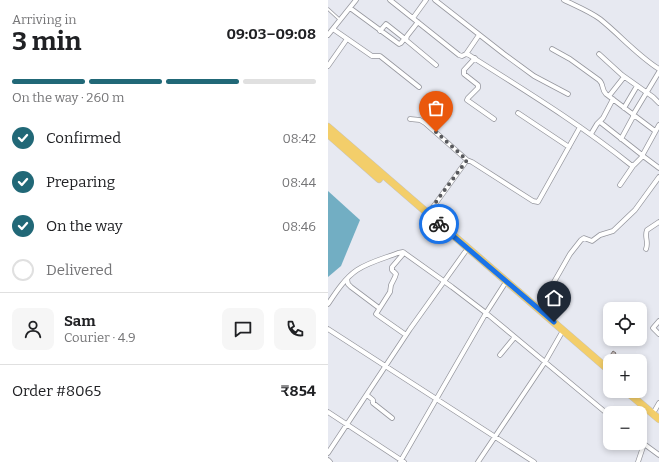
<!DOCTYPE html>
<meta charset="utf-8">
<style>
:root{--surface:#fff;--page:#f6f6f6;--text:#202124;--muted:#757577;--line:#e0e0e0;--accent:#216877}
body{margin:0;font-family:Bitter,serif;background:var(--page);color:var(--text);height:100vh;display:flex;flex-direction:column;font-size:15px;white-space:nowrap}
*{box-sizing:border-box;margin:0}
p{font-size:13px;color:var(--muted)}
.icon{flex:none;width:22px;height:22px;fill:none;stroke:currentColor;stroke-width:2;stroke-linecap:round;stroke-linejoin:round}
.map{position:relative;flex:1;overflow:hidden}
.details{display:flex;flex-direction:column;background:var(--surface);width:328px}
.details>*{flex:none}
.controls{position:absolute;left:275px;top:302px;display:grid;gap:8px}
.controls a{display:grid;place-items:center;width:44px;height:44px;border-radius:8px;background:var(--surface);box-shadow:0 2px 6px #0003;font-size:20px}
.pin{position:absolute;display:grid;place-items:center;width:34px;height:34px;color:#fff;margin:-41px -17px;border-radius:50% 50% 50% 0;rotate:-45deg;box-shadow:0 0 4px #0007}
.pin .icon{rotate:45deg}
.courier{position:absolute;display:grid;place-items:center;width:40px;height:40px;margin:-20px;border:3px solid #1a73e8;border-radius:50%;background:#fff;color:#222;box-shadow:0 1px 5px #0007}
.headline em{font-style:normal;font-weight:700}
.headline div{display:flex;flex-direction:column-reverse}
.headline{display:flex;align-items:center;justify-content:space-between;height:68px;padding:0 12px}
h1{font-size:26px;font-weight:700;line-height:30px}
.bar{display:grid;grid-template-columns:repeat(4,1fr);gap:6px 4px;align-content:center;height:48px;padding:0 12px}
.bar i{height:5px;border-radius:3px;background:var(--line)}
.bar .on{background:var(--accent)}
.bar p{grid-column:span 4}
.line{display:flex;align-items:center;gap:10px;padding:0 12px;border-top:1px solid var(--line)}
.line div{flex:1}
.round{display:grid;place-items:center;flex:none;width:42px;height:42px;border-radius:8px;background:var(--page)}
ol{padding:0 12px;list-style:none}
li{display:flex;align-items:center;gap:12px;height:44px}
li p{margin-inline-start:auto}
li .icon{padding:4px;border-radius:50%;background:var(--accent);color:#fff;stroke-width:4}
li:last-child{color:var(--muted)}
li i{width:22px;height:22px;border:2px solid var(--line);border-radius:50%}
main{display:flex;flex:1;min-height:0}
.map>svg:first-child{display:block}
.water{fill:#72aec3}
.building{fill:#bfb6b4;stroke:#79716f}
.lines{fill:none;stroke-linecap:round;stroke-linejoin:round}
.service-casing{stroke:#96979e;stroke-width:3.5}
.minor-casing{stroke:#96979e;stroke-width:5.5}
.trunk-casing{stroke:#c4c4c5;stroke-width:8}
.service{stroke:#fff;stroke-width:2}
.minor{stroke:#fff;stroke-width:4}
.trunk{stroke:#f3ce6a;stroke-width:7}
.done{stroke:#58595d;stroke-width:4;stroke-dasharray:0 7.2}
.route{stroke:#1a73e8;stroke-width:5}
</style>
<main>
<section class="details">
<div class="headline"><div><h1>3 min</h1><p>Arriving in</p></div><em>09:03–09:08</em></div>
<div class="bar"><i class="on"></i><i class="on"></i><i class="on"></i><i></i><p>On the way · 260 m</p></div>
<ol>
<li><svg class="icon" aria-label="check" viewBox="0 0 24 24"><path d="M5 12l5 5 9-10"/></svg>Confirmed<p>08:42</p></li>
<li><svg class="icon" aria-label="check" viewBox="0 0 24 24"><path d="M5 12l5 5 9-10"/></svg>Preparing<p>08:44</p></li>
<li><svg class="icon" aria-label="check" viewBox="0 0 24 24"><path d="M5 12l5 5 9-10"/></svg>On the way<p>08:46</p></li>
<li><i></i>Delivered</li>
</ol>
<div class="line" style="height:72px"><a class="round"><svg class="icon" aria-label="person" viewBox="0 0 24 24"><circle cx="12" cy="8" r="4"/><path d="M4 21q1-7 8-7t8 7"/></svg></a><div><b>Sam</b><p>Courier · 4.9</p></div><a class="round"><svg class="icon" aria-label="chat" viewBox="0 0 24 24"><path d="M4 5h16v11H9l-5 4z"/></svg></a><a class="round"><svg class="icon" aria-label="phone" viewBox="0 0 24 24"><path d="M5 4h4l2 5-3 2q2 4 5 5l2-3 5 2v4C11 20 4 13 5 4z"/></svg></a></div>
<div class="line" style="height:52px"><div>Order #8065</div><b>₹854</b></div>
</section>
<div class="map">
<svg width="331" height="462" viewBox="0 0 331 462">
<rect width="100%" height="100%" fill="#e7e9f1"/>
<path class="water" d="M0,191L32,220L13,266L0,277Z"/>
<path class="building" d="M285,351L288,353L281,364L278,361Z"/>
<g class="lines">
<g class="service-casing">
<path id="service" d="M0,9L12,20"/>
</g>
<g class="minor-casing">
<path id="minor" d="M62,0L131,55L134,56L138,54L141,55C196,90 252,124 303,165H306L315,156L331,168
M107,0L176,54L206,76L240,94
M236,0C248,6 261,11 272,19C292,35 309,55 331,69
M22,8L71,44L73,43L77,38
M85,18L98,0
M90,22L79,36L78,40L108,65
M5,29L44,56H52L91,87
M52,31L58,24L77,39
M0,35L28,0
M224,49L242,59L271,80C276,84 273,89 278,94L327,131
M138,54L151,35
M271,54L294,75L325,97L331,103
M147,58L136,70V74L150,85V88L140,98L139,100L166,119
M0,66L19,39
M281,96L296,77
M296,108L309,86
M190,113L241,147
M305,115L331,72
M82,119L92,120L97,123L139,160
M272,122L314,155
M263,134L269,124L275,118L285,99
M293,139L306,115
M314,156L331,125
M292,185L305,166
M100,214L139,160L144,162L205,201L210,202L252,127
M318,249C321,241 316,237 319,230L331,222
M76,253L64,267V270L68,274L67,277L63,285L62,292L48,314L78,335
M19,279L20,284L23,287L51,308
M226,282L242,254L253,240L256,238L264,241L272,235L285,231L307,210L331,177
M0,304C8,292 17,278 29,270C41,262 57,258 70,253L75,252L124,287L158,313L282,416
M331,321L325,328L331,334
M0,329L206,462
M172,355L186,338
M39,395L45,400V403L64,418
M327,410L331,403
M0,412L76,462
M312,441L331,455
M0,453L82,329L137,252
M0,460L2,462
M72,462L158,313L176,285
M150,462L217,362L233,334
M310,462L316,444"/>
</g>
<g class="trunk-casing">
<path id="trunk" d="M0,127L282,371
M0,134L51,179
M298,391L331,419"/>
</g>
<use href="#service" class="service"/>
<use href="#minor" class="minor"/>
<use href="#trunk" class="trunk"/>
</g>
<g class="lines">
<path class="done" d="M108,132L139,160L99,214L111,224"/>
<path class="route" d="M111,224L226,322"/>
</g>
</svg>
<div class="controls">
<a><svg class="icon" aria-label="locate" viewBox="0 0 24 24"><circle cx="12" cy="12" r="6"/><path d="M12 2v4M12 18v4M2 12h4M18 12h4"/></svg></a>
<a>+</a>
<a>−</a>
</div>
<div class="pin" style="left:108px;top:132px;background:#ea580c"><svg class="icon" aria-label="bag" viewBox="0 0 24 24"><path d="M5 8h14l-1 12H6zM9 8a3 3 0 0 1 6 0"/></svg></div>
<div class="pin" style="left:226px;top:322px;background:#1f2937"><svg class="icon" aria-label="home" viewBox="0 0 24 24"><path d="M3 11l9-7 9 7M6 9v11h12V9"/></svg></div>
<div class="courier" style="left:111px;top:224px"><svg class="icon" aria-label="bike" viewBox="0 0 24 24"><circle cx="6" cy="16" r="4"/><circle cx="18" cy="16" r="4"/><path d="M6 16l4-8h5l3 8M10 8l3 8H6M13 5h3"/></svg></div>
</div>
</main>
